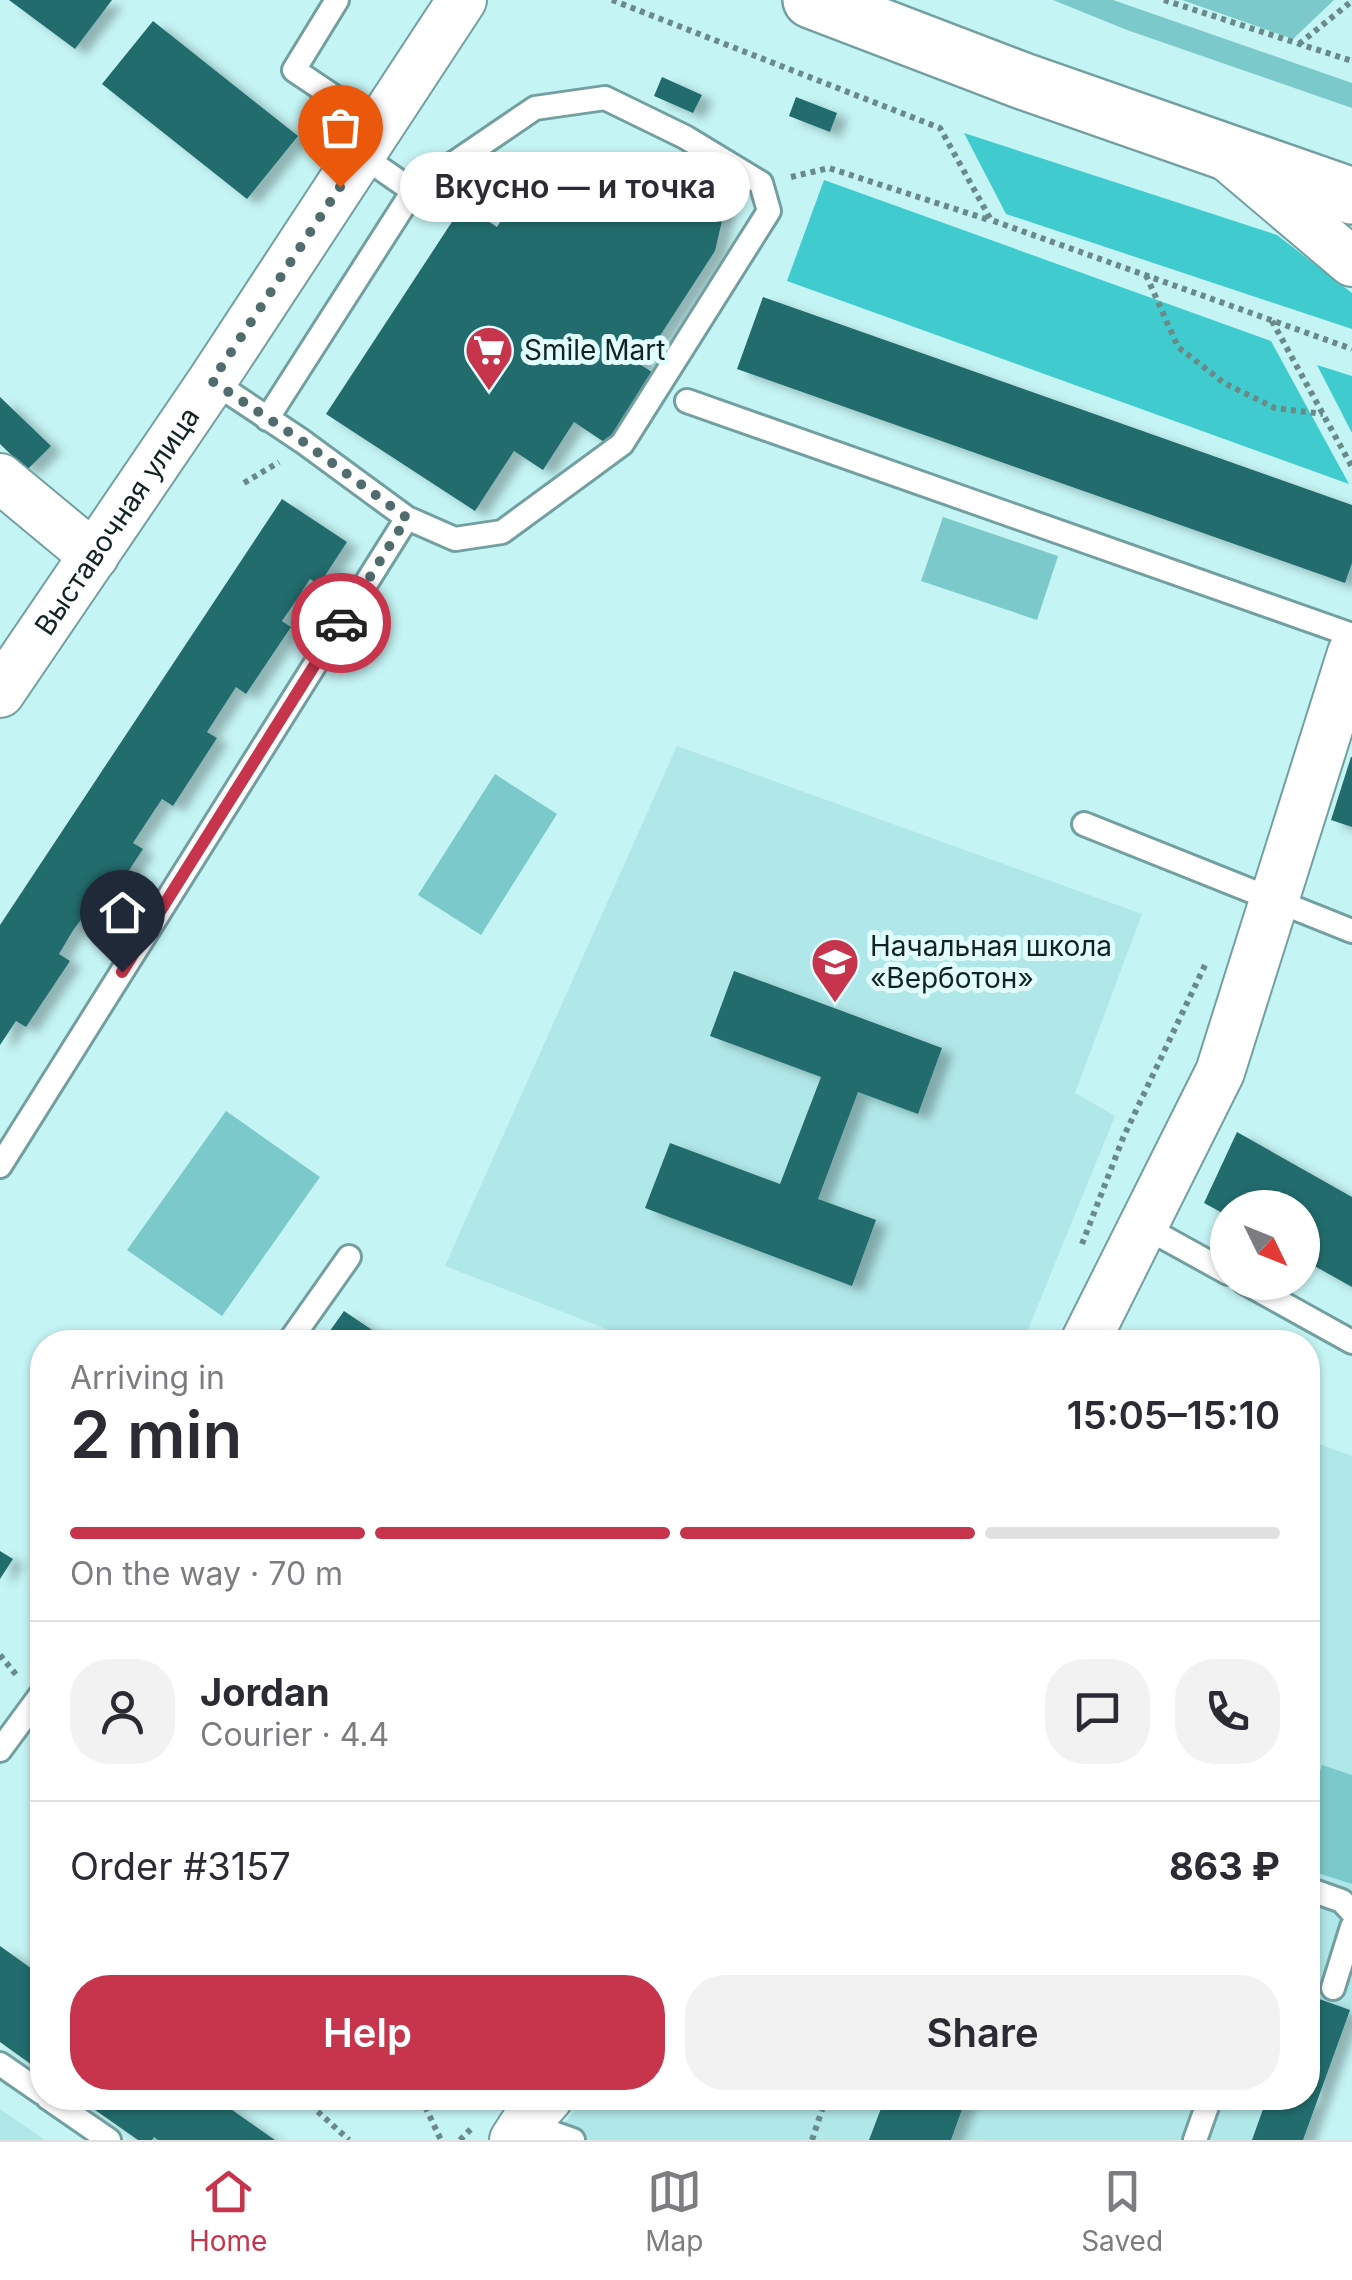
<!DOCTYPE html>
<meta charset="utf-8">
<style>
:root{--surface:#fff;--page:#f2f2f3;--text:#2b2b33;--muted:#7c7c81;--line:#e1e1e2;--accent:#c6354b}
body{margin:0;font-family:Inter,sans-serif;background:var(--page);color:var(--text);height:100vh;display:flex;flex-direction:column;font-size:38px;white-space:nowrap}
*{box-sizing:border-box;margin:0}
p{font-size:32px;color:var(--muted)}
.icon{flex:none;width:55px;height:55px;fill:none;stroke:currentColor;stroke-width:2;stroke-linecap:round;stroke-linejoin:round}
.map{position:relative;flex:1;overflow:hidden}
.panel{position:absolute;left:30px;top:1330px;width:1290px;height:780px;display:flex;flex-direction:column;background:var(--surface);border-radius:40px;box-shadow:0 2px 8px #0004}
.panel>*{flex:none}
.needle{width:65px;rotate:133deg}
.tools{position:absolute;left:1210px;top:1190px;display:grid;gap:20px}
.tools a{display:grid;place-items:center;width:110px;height:110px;border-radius:50%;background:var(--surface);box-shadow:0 2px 8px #0004;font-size:50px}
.pin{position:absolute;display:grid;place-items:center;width:85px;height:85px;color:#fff;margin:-102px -42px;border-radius:50% 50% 50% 0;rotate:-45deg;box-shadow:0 0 10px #0007}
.pin .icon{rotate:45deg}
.courier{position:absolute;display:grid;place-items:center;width:100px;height:100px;margin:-50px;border:8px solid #c6354b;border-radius:50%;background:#fff;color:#222;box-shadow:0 2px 12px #0007}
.bubble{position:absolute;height:70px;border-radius:35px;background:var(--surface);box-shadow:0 2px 8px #0004;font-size:32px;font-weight:600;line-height:70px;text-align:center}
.head em{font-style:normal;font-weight:600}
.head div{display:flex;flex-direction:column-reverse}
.head{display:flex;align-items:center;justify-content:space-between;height:170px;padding:0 40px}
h1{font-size:65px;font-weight:600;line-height:75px}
.bar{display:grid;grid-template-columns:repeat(4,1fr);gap:15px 10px;align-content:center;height:120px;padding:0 40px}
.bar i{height:12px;border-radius:8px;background:var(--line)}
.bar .selected{background:var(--accent)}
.bar p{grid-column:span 4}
.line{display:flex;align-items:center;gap:25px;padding:0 40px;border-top:2px solid var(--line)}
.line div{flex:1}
.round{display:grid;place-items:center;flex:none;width:105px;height:105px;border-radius:40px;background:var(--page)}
.action{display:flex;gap:20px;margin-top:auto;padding:20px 40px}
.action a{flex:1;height:115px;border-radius:40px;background:var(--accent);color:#fff;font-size:40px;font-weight:600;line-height:115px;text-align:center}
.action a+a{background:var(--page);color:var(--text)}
.menu{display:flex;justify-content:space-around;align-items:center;height:140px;border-top:2px solid var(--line);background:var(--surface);font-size:28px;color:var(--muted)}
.menu a{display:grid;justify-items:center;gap:5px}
.menu .selected{color:var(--accent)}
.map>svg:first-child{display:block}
.built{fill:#b0e7e8}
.green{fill:#7bc9ca}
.forest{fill:#40cccf}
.building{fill:#236c6d;filter:url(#shadow)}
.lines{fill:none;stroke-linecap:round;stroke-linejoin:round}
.lane-casing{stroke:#739fa0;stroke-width:28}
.street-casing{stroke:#739fa0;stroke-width:52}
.primary-casing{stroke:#739fa0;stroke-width:60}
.path{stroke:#6a8a8a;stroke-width:6;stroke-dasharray:5 5;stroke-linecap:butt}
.lane{stroke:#fff;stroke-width:22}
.street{stroke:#fff;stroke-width:48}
.primary{stroke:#fff;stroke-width:55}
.done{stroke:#516c6d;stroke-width:10;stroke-dasharray:0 18}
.route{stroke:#c6354b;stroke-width:12}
.labels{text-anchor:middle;stroke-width:10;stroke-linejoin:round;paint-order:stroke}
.poi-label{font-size:28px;fill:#122324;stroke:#e1fdfd;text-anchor:start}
.street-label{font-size:28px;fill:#122324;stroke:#e1fdfd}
</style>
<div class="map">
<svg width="1352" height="2140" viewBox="0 0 1352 2140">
<defs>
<filter id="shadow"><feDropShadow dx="11" dy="6" stdDeviation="5" flood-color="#0004"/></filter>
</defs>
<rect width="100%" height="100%" fill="#c5f4f4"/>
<path class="built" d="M677,746L1142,914L1075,1093L1115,1116L1023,1342H640L445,1266Z
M1308,1440L1352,1456V2005L1303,2140H551L585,2098H1308Z
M0,2109L45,2140H0Z"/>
<path class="green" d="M1053,0H1113L1352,83V108L1127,30Z
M1182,0H1334L1293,39Z
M943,517L1058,556L1037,620L921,581Z
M495,774L557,814L481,935L418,895Z
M226,1111L320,1177L222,1316L127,1250Z
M1322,1765L1352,1775V1884L1308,1870V1808Z"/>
<path class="forest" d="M964,133L1277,235L1352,293V329L1006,214Z
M824,180L1271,341L1349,484L787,281Z
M1317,365L1352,376V433Z"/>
<path class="building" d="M9,0H112L75,49Z
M153,21L298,136L247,199L102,84Z
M662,77L702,95L693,113L654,96Z
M796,97L837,113L830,132L789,116Z
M657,164L725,208L715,251L641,365L652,372L607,444L574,422L543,470L514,451L475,511L326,414L463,205L497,227L516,197L546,217L566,186L594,204L613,174L639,191Z
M763,297L1352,505V563L1345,583L737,369Z
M0,397L51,446L27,470L0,444Z
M282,499L347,542L319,585L310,579L297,599L282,621L291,627L246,694L236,687L207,732L217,738L173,806L162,799L148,820L133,843L143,849L98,918L87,911L72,932L59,954L70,961L26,1027L16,1021L0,1045V925Z
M1351,757H1352V827L1331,820Z
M734,971L942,1048L918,1114L858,1092L818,1199L876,1220L852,1286L645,1208L670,1143L780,1184L821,1077L710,1036Z
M1237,1132L1352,1197V1287L1302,1259V1208H1228V1216L1204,1203Z
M344,1311L390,1342H322Z
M0,1551L13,1559L0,1579Z
M0,1946L42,1976V2072L0,2042Z
M1308,1995L1350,2010L1303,2140H1252L1267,2098H1308Z
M78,2098H215L275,2140H158L154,2137L152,2140H138Z
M885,2098H966L951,2140H869Z"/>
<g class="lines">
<g class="lane-casing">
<path id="lane" d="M337,0L294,70L379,127
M361,155L413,191
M687,401L1352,635
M267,419L413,191L535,108L605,98L685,137L761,183L769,211L622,444L502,532L455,539L407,518
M1084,824L1352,931
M0,1166L407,518L302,441L212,381
M1143,1226L1228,1273
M1244,1282L1352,1342
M289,1342L349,1257
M0,1750L42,1693
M1308,1889L1342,1901L1352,1912
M1333,1988L1352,1927
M0,2064L42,2093
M48,2098L109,2140
M525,2123L573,2140
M1195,2140L1210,2098"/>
</g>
<g class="street-casing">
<g id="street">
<path d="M1228,157L1352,262"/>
<path d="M0,478L94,556"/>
<path id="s1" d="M0,693L212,381L462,0"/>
<path d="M1085,1342L1220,1072L1352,653"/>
<path d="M514,2140L525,2123L548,2098"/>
</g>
</g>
<g class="primary-casing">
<path id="primary" d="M811,0L1023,81L1352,196"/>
</g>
<path class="path" d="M612,0L940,128L991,220L1352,349
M1164,0L1352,61
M1299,44L1352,1
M791,177L829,168L989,220
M1146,275L1178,347L1224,383L1275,408L1323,414
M1272,321L1352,467
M244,483L279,462
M1082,1244L1123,1138L1206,963
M0,1655L18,1677
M303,2098L349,2140
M421,2098L441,2140
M460,2140L474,2126
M812,2140L826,2098"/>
<use href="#lane" class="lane"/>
<use href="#street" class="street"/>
<use href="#primary" class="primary"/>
</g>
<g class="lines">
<path class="done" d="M340,187L212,381L302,441L407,518L341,623"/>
<path class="route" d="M122,972L341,623"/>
</g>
<defs>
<g id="supermarket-pin" transform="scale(2.5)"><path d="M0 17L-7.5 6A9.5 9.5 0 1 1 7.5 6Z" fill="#c6354b" stroke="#e1fdfd"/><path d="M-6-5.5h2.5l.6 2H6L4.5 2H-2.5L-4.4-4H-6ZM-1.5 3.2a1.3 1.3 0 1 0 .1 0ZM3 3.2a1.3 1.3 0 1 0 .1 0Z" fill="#fff"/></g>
<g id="school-pin" transform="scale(2.5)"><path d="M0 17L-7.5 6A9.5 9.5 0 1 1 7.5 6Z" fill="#c6354b" stroke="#e1fdfd"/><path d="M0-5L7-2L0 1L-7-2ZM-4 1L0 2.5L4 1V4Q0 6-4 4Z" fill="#fff"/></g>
</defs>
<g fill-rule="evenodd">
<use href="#supermarket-pin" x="489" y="350"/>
<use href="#school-pin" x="835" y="962"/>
</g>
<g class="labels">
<g class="poi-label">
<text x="524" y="360">Smile Mart</text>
<text x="870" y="956">Начальная школа<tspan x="870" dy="32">«Верботон»</tspan></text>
</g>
<g class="street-label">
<text dy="10" stroke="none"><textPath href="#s1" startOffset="208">Выставочная улица</textPath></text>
</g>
</g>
</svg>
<div class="tools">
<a><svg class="needle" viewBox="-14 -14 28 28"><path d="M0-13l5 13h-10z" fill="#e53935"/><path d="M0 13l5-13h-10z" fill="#7c7c81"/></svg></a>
</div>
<div class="pin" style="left:340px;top:187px;background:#ea580c"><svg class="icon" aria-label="bag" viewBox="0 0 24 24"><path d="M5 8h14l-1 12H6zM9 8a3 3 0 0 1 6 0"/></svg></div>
<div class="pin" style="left:122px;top:972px;background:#1f2937"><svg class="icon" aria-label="home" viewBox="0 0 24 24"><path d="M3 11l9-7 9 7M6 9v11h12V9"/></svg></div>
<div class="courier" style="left:341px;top:623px"><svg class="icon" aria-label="car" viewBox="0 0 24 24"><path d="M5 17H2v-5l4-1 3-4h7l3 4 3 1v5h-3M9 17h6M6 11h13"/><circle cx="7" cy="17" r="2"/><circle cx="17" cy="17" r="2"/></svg></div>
<div class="bubble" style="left:400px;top:152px;width:350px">Вкусно — и точка</div>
<section class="panel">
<div class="head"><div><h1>2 min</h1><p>Arriving in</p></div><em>15:05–15:10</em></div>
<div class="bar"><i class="selected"></i><i class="selected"></i><i class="selected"></i><i></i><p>On the way · 70 m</p></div>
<div class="line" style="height:180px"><a class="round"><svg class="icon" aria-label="person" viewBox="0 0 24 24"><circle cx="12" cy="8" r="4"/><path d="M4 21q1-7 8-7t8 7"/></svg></a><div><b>Jordan</b><p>Courier · 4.4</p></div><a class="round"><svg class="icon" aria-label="chat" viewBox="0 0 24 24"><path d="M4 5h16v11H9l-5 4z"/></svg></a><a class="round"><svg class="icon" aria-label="phone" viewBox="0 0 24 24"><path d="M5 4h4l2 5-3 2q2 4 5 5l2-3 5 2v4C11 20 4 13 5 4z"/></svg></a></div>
<div class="line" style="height:130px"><div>Order #3157</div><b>863 ₽</b></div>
<div class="action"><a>Help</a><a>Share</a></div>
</section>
</div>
<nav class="menu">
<a class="selected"><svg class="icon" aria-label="home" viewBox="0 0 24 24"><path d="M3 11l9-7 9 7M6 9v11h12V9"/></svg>Home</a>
<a><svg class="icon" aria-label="map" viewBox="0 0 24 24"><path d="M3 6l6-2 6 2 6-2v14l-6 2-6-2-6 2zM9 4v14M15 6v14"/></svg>Map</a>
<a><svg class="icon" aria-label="saved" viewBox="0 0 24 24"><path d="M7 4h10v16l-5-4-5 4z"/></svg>Saved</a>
</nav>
